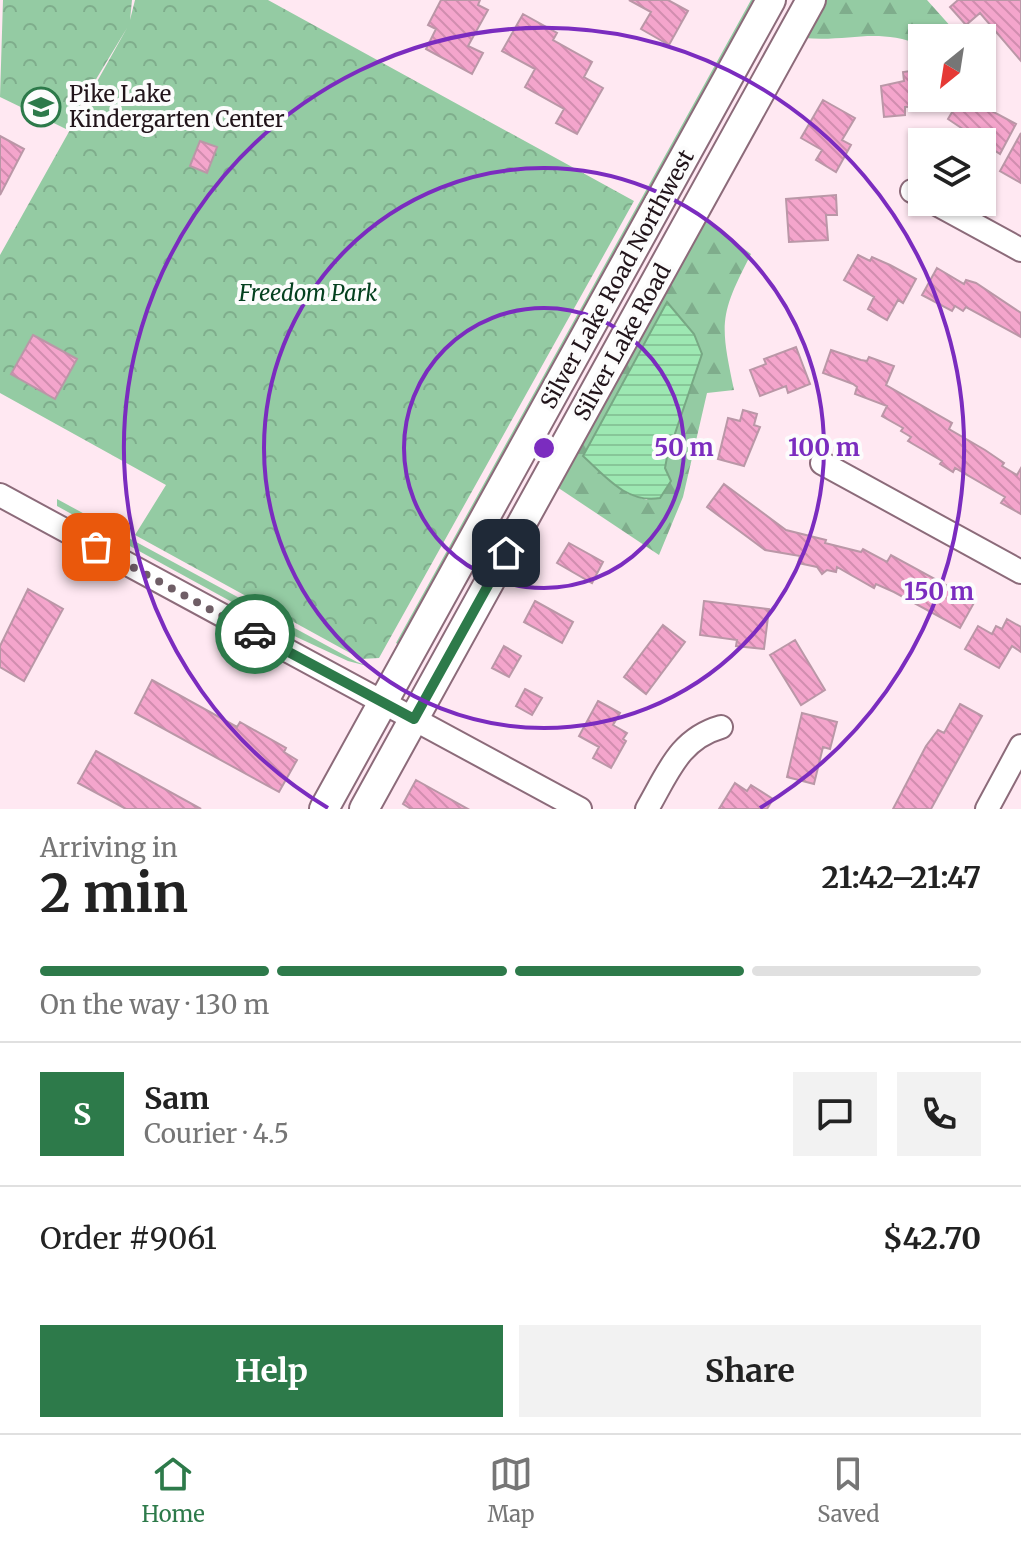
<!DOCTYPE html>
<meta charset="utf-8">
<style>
:root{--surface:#fff;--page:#f2f2f2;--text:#222;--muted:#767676;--line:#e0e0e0;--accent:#2d7a4a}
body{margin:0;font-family:Merriweather,serif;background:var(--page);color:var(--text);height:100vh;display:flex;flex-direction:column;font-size:30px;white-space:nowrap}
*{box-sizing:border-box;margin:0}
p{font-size:26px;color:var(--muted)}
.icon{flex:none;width:44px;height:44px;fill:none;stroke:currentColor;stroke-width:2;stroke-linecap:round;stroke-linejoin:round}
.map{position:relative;height:809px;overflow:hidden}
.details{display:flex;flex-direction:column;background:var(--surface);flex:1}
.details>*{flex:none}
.needle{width:52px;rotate:210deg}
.buttons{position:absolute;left:908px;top:24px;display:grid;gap:16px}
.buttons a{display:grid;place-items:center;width:88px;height:88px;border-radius:0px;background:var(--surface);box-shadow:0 2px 6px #0004;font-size:40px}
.pin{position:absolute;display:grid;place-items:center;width:68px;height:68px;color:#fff;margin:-34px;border-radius:16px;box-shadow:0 4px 12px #0006}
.courier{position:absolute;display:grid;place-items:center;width:80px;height:80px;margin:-40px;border:6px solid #2d7a4a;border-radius:50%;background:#fff;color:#222;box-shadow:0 2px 10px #0007}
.summary em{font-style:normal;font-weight:700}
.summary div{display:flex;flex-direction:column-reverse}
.summary{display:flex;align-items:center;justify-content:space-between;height:136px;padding:0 40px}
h1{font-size:52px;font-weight:700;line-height:60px}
.bar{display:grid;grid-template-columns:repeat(4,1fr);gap:12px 8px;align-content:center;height:96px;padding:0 40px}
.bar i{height:10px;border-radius:6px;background:var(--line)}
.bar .current{background:var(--accent)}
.bar p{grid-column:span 4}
.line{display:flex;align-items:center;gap:20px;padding:0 40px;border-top:2px solid var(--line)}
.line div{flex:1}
.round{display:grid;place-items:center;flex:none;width:84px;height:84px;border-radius:0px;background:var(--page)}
.primary-button{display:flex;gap:16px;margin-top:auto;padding:16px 40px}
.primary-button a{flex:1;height:92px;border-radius:0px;background:var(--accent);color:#fff;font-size:32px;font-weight:700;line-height:92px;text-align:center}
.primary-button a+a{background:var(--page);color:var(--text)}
.dock{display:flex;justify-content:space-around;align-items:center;height:112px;border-top:2px solid var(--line);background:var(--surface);font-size:22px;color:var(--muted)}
.dock a{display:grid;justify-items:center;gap:4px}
.dock .current{color:var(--accent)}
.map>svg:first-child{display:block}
.green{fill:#94cba3}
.forest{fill:url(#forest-firs);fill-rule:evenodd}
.park{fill:url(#park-crowns)}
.water{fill:url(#water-rules);stroke:#78a884;stroke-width:2}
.building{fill:url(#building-back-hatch);stroke:#ba97a7;stroke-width:2}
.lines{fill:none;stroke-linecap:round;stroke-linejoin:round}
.minor-casing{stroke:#8c6b7a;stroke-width:26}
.major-casing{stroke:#8c6b7a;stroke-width:32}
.minor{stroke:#fff;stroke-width:22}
.major{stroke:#fff;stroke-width:28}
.done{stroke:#6f5e66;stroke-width:8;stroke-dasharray:0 14.4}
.route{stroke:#2d7a4a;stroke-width:10}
.ring{fill:none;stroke:#7b2cbf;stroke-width:4}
.labels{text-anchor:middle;stroke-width:8;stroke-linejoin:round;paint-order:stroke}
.poi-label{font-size:22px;fill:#21141a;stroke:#fcfcfc;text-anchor:start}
.street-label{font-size:22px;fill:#21141a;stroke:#fcfcfc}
.park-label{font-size:22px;font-style:italic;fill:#04401f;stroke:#fcfcfc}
.centre{fill:#7b2cbf;stroke:#fcfcfc;stroke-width:4}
.ring-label{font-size:24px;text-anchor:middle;font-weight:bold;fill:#7b2cbf;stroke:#fcfcfc;stroke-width:8;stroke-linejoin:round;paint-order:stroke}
</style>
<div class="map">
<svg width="1021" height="809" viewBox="0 0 1021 809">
<defs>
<pattern id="forest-firs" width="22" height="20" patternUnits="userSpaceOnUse" patternTransform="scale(2)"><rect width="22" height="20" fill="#94cba3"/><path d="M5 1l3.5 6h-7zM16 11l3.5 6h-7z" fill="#7fad8c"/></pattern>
<pattern id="park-crowns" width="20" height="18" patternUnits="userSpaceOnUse" patternTransform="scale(2)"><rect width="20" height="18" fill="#94cba3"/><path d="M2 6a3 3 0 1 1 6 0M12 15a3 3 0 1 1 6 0" fill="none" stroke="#7fad8c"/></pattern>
<pattern id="water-rules" width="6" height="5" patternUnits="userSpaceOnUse" patternTransform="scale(2)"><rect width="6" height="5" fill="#9de8b2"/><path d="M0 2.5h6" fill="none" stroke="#87c698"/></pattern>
<pattern id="building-back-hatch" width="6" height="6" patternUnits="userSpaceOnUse" patternTransform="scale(2)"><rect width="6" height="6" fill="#f4a5cc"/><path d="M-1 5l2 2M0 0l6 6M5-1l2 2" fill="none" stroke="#d18daf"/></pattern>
</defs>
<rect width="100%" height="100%" fill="#ffe8f2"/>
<path class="green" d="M751,0H757L399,645L396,643Z
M57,499L357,662L371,667L348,661L290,634L57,506Z"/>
<path class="forest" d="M826,0H927L961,38H922V45C874,27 851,42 804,38Z
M704,220L751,254C719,316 720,323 734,390L707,393L683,497L659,555L557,487ZM676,315L694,334L665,468L647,500L628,494L583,456Z"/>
<path class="park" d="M3,0H132L130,20L135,0H268L634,201L379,658L361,659L135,535L166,485L0,393V255L127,28L66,129L0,97Z"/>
<path class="water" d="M667,302L694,334L702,354L667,457L665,468L671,481L660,498C627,504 605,476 583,456Z"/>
<path class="building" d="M441,0H480L478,5L488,10L468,46L483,53L472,74L426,49L436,29L428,25Z
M629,0H668L688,11L669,45L641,29L651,12Z
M958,0H1021V61L980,13L966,25L950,7Z
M523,14L557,33L553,40L592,62L584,77L603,88L577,134L556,123L564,109L525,87L535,69L502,51Z
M918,70L922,72V106L905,107V115L884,117L881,86L904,81L903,72Z
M823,100L855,118L842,140L851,145L836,172L816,160L822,150L801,138Z
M957,104L975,111L979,104L1016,124L1000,154L948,119Z
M1021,133V183L1000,171Z
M0,136L24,149L0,195Z
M200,141L217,147L207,173L190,166Z
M836,195L837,215H826L828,240L789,242L786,199Z
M858,255L870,261L872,257L890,265L916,279L903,303L898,300L887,320L868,309L874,297L844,280Z
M937,268L964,284L966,280L976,283L1021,313V337L966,307L963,311L955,306L952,311L922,295Z
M33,335L77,359L55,399L11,374Z
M796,347L810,384L788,393L786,386L760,396L750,370L766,364L764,359Z
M831,350L861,360L867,361L869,357L894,366L886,385L952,423L949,429L985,450L1004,463L1002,466L1017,475L1021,468V514L1001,503L1005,497L955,468L953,472L940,464L942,461L908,441L911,437L901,431L903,428L882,416L887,406L855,394L857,387L853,384L823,373Z
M743,410L757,414L754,425L760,427L744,466L718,459L728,418L740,421Z
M724,484L786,530L826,540L825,543L861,552L863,549L887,562L891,555L975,601L960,628L894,592L876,584L874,588L837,567L836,572L827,570L822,574L817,567L798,563L800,556L765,550L707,507Z
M569,543L603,562L592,583L557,563Z
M28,589L63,609L24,681L0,667V646Z
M535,601L573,622L562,643L524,622Z
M704,601L769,609L764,649L736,646L737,640L700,635Z
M1007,619L1021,627V652L1012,646L999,668L965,649L978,626L992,634L996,626L1002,629Z
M663,625L685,642L646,694L624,677Z
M795,640L825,690L801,705L770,655Z
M504,646L521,656L509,677L492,668Z
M152,680L237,727L240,722L286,748L284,752L297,760L279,792L135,713Z
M525,689L542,698L532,715L516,706Z
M598,701L620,713L613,725L627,733L623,739L626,741L611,768L593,758L599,747L579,736Z
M960,704L982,716L931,809H893L926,746L938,730L944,733Z
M802,713L837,722L830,749L823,747L814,784L787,777Z
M96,751L201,809H126L78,783Z
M416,780L468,809H411L403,804Z
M735,783L747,791L751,785L773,799L767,809H719Z"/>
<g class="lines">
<g class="minor-casing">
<path id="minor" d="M912,191L922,196
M933,202L1021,250
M822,463L1021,572
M0,495L580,809
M647,809C668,773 679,739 721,727
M987,809L1021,746"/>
</g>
<g class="major-casing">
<path id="major" d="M324,809L771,0
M364,809L811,0"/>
</g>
<use href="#minor" class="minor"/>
<use href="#major" class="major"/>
</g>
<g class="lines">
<path class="done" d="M96,547L255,634"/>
<path class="route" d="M255,634L414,719L506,553"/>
</g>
<g class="ring">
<circle cx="544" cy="448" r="140"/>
<circle cx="544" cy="448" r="280"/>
<path d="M328 808A420 420 0 1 1 760 808"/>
</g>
<defs>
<g id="school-ring" transform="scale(2)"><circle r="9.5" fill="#fcfcfc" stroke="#2d7a4a" stroke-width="1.5"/><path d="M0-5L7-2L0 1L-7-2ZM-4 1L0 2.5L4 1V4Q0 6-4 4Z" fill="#2d7a4a"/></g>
</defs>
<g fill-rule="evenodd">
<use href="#school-ring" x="41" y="107"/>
</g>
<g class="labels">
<g class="poi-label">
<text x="69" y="102">Pike Lake<tspan x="69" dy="25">Kindergarten Center</tspan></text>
</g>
<g class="street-label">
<text transform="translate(617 279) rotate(-61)" y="8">Silver Lake Road Northwest</text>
<text transform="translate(622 342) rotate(-61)" y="8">Silver Lake Road</text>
</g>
<g class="park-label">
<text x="308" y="301">Freedom Park</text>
</g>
</g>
<circle cx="544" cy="448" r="12" class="centre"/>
<g class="ring-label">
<text x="684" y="456">50 m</text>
<text x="824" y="456">100 m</text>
<text x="939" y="600">150 m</text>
</g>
</svg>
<div class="buttons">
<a><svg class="needle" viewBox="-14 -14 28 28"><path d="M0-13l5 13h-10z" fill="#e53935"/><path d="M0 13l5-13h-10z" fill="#767676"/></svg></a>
<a><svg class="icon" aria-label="layers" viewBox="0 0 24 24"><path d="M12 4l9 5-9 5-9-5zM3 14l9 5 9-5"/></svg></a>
</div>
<div class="pin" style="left:96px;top:547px;background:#ea580c"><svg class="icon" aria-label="bag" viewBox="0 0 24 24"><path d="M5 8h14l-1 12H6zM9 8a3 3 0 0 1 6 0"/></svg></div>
<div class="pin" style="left:506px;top:553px;background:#1f2937"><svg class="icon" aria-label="home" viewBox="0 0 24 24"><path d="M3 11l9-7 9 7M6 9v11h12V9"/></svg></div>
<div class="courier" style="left:255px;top:634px"><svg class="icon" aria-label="car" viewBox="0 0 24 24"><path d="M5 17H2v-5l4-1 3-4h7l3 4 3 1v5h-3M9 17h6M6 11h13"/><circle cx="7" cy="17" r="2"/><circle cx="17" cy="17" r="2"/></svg></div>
</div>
<section class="details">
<div class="summary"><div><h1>2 min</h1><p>Arriving in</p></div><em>21:42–21:47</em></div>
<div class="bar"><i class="current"></i><i class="current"></i><i class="current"></i><i></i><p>On the way · 130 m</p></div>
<div class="line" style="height:144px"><b class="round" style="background:var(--accent);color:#fff">S</b><div><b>Sam</b><p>Courier · 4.5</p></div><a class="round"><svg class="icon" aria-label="chat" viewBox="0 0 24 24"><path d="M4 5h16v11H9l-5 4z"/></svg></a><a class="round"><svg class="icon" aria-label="phone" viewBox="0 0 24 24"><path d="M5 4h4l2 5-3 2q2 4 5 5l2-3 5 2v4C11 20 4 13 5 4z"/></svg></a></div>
<div class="line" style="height:104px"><div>Order #9061</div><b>$42.70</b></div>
<div class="primary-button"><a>Help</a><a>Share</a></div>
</section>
<nav class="dock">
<a class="current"><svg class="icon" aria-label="home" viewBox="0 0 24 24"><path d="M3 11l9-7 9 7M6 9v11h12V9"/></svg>Home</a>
<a><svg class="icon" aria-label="map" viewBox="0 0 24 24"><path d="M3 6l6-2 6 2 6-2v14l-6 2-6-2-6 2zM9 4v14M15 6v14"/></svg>Map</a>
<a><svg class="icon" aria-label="saved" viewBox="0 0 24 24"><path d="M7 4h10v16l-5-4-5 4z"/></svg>Saved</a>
</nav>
